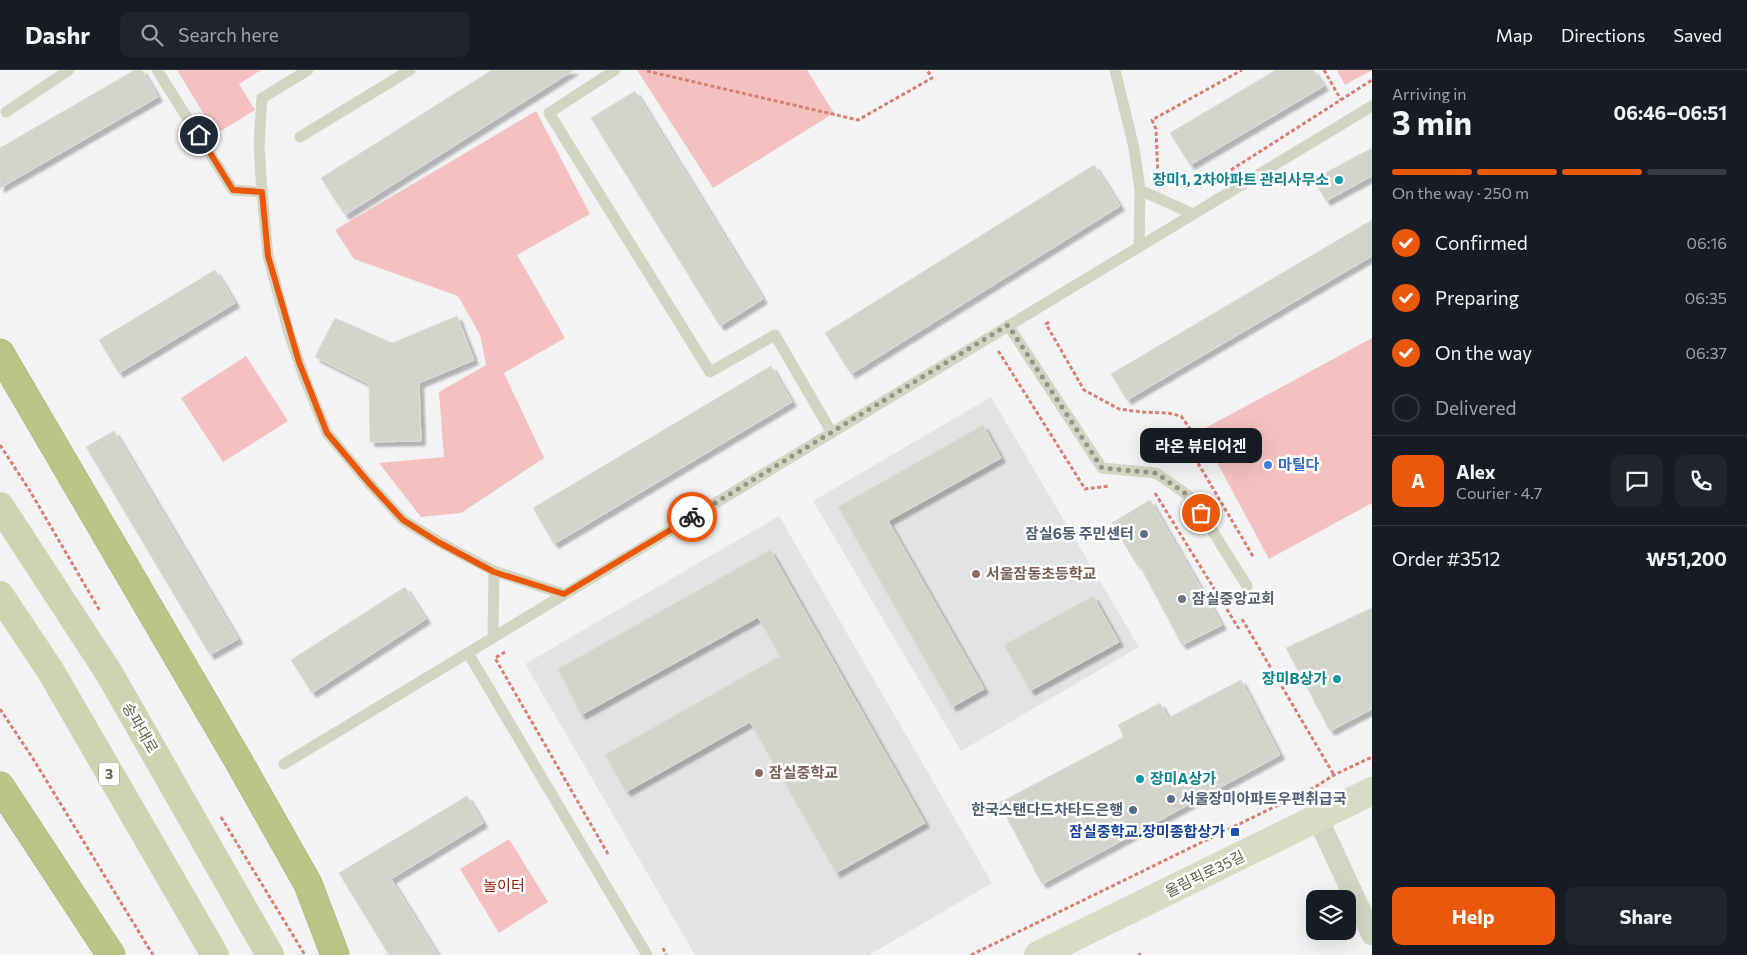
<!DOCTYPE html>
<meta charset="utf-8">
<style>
:root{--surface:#171b24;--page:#20242c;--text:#f1f3f6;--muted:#9ea1a6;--line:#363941;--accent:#ea580c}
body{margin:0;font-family:Commissioner,"Noto Sans KR",sans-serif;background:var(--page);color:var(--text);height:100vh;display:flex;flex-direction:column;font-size:19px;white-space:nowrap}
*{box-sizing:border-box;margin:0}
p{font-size:16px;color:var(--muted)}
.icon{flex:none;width:28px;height:28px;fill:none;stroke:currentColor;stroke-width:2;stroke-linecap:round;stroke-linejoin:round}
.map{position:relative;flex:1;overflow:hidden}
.sheet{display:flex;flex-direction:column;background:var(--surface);width:375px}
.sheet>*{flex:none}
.buttons{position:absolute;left:1306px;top:820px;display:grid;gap:10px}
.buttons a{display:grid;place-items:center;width:50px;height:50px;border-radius:10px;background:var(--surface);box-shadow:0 5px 20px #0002;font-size:25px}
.pin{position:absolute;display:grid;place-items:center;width:42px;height:42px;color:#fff;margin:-21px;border:2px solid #fff;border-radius:50%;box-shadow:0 1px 5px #0007}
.courier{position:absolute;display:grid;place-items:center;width:50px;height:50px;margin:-25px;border:4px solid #ea580c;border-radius:50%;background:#fff;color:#222;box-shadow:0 1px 6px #0007}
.bubble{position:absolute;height:35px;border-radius:10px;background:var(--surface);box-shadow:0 5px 20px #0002;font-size:16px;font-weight:700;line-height:35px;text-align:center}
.head em{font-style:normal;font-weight:700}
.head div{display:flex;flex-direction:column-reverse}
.head{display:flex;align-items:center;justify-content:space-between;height:85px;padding:0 20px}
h1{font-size:32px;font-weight:700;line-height:38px}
.bar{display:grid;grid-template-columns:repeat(4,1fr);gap:8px 5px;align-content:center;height:60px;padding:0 20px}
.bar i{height:6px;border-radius:4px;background:var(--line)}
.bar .on{background:var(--accent)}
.bar p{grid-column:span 4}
.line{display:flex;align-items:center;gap:12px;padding:0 20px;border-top:1px solid var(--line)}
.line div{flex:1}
.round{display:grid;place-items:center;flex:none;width:52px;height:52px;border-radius:10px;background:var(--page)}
ol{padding:0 20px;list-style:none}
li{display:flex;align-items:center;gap:15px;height:55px}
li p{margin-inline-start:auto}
li .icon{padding:5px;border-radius:50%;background:var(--accent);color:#fff;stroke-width:4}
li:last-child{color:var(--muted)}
li i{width:28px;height:28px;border:2px solid var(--line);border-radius:50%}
.cta{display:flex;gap:10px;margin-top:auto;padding:10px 20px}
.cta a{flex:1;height:58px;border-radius:10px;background:var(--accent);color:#fff;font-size:20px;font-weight:700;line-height:58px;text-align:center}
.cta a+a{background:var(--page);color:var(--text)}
header{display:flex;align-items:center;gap:30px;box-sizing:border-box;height:70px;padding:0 25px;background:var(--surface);border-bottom:1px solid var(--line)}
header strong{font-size:24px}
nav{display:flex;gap:28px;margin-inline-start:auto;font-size:18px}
.search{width:350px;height:45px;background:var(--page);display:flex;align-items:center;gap:12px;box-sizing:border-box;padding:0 18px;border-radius:10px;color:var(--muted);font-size:19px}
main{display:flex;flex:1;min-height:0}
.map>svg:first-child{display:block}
.education{fill:#e2e3e3}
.green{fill:#f4c1c0}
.building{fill:#d3d5cc;stroke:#dbded6;filter:url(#shadow)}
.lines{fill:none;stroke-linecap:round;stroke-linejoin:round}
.highway-casing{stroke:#a6b072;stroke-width:29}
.path{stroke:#d58274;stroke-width:3;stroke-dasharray:4 2.5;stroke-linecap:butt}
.lane{stroke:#d3d5c3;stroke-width:11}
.street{stroke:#d3d5c3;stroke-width:21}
.secondary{stroke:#d8dcc4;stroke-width:28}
.primary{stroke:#ced3b1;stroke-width:28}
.highway{stroke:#bbc487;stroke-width:28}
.done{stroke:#939585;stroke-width:5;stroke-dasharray:0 9}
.route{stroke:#ea580c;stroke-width:6}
.culture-dot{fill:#0f9aa8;stroke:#fff;stroke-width:2}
.shop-dot{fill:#3f7fe0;stroke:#fff;stroke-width:2}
.service-dot{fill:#5c6f8a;stroke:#fff;stroke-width:2}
.education-dot{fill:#8d6e63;stroke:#fff;stroke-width:2}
.worship-dot{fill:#6b7280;stroke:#fff;stroke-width:2}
.transit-dot{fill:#1a4fb4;stroke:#fff;stroke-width:2}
.labels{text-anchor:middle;stroke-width:5;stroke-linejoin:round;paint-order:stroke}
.shield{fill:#fff;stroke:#8f917f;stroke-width:1}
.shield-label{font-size:14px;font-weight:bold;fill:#5f6248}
.culture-label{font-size:15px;font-weight:bold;fill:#0d838f;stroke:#fff;text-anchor:end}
.shop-label{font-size:15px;font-weight:bold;fill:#366cbe;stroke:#fff;text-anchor:start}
.service-label{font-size:15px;font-weight:bold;fill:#4e5e75;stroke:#fff;text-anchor:end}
.education-label{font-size:15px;font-weight:bold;fill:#785e54;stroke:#fff;text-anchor:start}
.worship-label{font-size:15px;font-weight:bold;fill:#5b616d;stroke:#fff;text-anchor:start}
.street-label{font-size:15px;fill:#5f6248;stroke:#fff}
.transit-label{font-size:15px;font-weight:bold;fill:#164399;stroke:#fff;text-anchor:end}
.park-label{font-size:15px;fill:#8d2110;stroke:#fff}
</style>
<header>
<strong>Dashr</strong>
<div class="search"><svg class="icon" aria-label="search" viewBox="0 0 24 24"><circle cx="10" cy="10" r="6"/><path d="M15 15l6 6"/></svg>Search here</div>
<nav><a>Map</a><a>Directions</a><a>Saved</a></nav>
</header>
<main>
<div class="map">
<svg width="1372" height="885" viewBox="0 0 1372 885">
<defs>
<filter id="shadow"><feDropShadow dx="4.5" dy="4.5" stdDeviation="1" flood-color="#0004"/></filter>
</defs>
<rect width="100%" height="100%" fill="#f3f3f5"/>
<path class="education" d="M991,327L1139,577L961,681L813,431Z
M779,446L992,813L869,885H695L525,594Z"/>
<path class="green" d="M177,0H261L239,14L255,40L216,64Z
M637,0H807L834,43L713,118Z
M1337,0H1372L1345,15Z
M536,41L590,144L517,185L565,268L504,303L544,388L461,443L421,447L379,393L444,387L439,322L486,295L480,265L458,226L354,189L335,160Z
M1372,268V433L1269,489L1200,361Z
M246,286L288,351L223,392L181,328Z
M509,769L548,832L499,863L460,799Z"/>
<path class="building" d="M135,0H142L158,27L0,118V78Z
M492,0H574L345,145L321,108Z
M1276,0H1313L1324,16L1190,95L1170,63Z
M635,21L763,229L720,256L591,48Z
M1372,78V106L1326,131L1314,109Z
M1094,95L1120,136L851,304L825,263Z
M1372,150V186L1127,330L1111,304Z
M215,200L235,233L119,303L99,270Z
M457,246L474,290L419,313L421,371L370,372L369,314L315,287L335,248L392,273Z
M771,296L792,332L554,474L533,438Z
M983,355L1001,388L888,451L984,619L952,637L838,437Z
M114,361L238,569L210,585L86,377Z
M1150,430L1222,555L1182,575L1139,494L1137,495L1112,453Z
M770,480L925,753L836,803L750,652L626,722L605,685L780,586L758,547L581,645L558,599Z
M405,517L426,549L312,623L291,590Z
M1093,526L1119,572L1030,621L1004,575Z
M1372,538V639L1330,661L1286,578Z
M1241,610L1280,685L1042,814L999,733L1124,667L1118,655L1160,633L1168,648Z
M467,726L483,753L391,809L438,885H389L339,803Z"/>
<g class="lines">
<g class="highway-casing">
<path id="highway" d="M0,283L238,690L308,814L335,885
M0,716L111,885"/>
</g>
<path class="path" d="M1324,0L1341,30
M647,1L858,50L932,8L927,0
M1231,100L1372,10
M1167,113L1158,107L1156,59L1152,50L1242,0
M1049,252L1046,254L1084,320L1119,339L1141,342L1168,343L1181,346L1193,363L1195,388L1254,488
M998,283L999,282L1085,419L1110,416
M0,375L30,421L100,541
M1155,423L1239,559
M1242,549L1334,705
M505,582L495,588L608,784
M0,639L32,687L153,885
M221,747L305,885
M663,878L666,885
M971,885L1315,717L1334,705L1372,687
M1138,885L1141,884"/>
<path class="lane" d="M157,0L233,120L262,122L259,75L262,28L308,0
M615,0L549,43L710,302L775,265L832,363
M1115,0L1134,78L1140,120L1139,177
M6,42L69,0
M300,67L410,0
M1140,120L1193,144
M262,122L268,186L289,263L304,307L327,363L369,413L403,450L439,472L494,501L564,524
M1008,255L1102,398L1156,403L1192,428L1247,516
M493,567L494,501
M468,583L647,885
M284,694L1372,36"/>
<path class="street" d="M1318,749L1372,865"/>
<path class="secondary" d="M1038,885L1372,721"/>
<path class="primary" d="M0,436L109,603L270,885
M0,525L50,600L215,885"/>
<use href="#highway" class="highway"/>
</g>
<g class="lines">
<path class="done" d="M692,447L1008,255L1102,398L1156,403L1192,428L1201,443"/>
<path class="route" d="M199,65L233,120L262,122L268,186L299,292L327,363L369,413L403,450L438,472L494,502L564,524L692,447"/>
</g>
<g class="culture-dot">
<circle cx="1339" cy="110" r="5"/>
<circle cx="1337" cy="609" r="5"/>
<circle cx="1140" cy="709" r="5"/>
</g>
<circle class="shop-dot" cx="1268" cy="395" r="5"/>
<g class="service-dot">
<circle cx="1144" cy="464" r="5"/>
<circle cx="1171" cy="729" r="5"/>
<circle cx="1133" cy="740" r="5"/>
</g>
<g class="education-dot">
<circle cx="976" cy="504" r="5"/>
<circle cx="759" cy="703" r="5"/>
</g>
<circle class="worship-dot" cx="1182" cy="529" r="5"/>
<rect class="transit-dot" x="1230" y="757" width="10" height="10" rx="2.5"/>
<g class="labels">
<rect class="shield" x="99" y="692.5" width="20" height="23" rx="4"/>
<g class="shield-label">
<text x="109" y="709">3</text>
</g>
<g class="culture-label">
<text x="1329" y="115">장미1, 2차아파트 관리사무소</text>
<text x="1327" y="614">장미B상가</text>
<text x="1150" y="714" text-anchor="start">장미A상가</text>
</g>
<g class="shop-label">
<text x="1278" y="400">마틸다</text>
</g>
<g class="service-label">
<text x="1134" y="469">잠실6동 주민센터</text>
<text x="1181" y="734" text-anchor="start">서울장미아파트우편취급국</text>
<text x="1123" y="745">한국스탠다드차타드은행</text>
</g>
<g class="education-label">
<text x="986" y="509">서울잠동초등학교</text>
<text x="769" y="708">잠실중학교</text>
</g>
<g class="worship-label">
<text x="1192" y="534">잠실중앙교회</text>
</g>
<g class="street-label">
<text transform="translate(140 658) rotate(60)" y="5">송파대로</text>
<text transform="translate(1205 804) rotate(-26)" y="5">올림픽로35길</text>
</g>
<g class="transit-label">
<text x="1225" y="767">잠실중학교.장미종합상가</text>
</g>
<g class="park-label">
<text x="504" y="821">놀이터</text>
</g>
</g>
</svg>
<div class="buttons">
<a><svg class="icon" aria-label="layers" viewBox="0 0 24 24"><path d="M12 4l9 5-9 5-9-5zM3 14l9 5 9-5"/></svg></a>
</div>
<div class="pin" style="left:1201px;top:443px;background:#ea580c"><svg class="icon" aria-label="bag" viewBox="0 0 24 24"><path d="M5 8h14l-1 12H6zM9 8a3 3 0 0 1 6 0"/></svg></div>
<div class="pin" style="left:199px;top:65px;background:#1f2937"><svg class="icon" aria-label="home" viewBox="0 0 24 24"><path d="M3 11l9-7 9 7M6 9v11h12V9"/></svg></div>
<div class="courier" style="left:692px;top:447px"><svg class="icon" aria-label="bike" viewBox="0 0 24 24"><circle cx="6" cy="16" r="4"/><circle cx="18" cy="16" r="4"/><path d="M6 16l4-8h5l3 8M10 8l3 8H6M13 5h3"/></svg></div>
<div class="bubble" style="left:1140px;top:358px;width:122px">라온 뷰티어겐</div>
</div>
<section class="sheet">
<div class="head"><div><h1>3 min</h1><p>Arriving in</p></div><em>06:46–06:51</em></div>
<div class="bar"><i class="on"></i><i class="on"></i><i class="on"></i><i></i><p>On the way · 250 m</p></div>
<ol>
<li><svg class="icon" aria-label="check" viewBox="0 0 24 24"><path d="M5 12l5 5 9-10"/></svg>Confirmed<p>06:16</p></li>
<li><svg class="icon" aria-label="check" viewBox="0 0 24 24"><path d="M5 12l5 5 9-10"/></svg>Preparing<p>06:35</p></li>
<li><svg class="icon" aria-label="check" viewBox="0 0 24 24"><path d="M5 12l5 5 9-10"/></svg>On the way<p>06:37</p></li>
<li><i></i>Delivered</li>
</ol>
<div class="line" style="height:90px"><b class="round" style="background:var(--accent);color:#fff">A</b><div><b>Alex</b><p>Courier · 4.7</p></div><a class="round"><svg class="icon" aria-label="chat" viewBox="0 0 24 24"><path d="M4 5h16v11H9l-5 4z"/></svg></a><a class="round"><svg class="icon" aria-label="phone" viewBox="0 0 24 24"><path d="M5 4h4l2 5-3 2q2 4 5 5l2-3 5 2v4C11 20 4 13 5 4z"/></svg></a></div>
<div class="line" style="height:65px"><div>Order #3512</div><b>₩51,200</b></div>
<div class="cta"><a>Help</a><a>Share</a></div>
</section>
</main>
